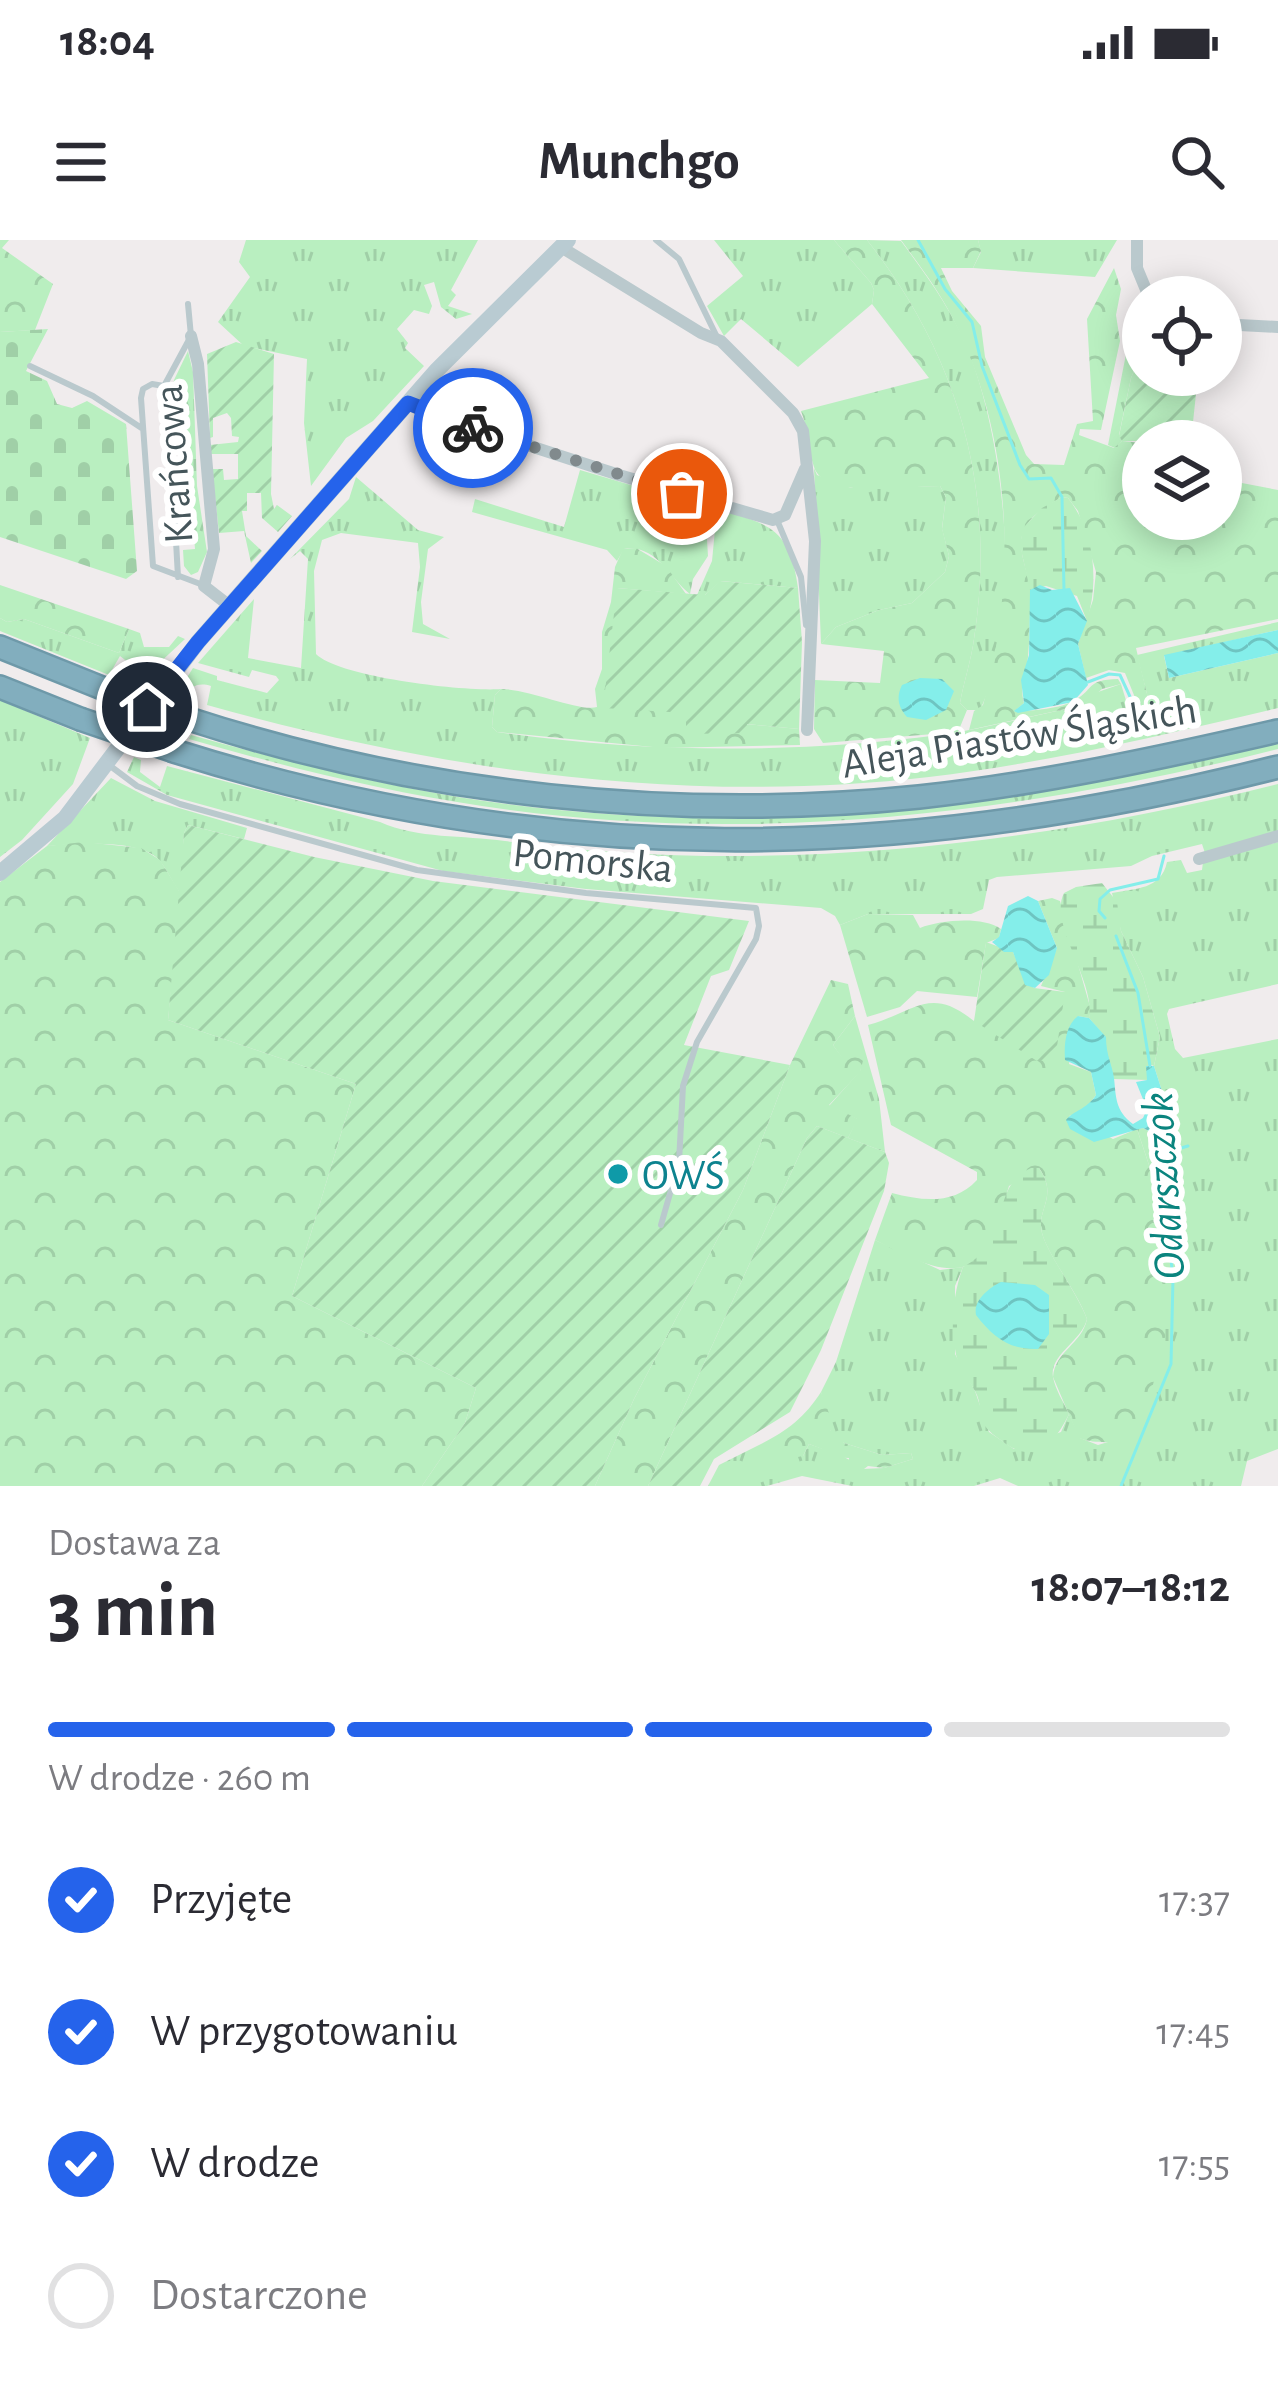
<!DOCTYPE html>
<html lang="pl">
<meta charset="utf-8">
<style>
:root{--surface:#fff;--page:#f7f7f7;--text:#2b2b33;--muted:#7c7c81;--line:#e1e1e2;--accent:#2563eb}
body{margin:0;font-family:"Alegreya Sans",sans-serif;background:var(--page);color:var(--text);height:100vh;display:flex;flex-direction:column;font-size:45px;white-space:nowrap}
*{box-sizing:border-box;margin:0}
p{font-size:39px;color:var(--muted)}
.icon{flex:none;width:66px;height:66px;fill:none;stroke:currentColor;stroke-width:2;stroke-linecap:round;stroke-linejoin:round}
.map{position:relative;height:1246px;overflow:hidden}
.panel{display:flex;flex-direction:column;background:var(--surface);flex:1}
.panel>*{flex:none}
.fabs{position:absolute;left:1122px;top:36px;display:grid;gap:24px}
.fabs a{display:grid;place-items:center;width:120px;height:120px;border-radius:50%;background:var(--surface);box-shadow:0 6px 30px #0003;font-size:60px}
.pin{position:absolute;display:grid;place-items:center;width:102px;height:102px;color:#fff;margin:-51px;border:6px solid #fff;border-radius:50%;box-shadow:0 3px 12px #0007}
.courier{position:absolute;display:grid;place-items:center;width:120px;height:120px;margin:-60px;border:9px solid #2563eb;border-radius:50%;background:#fff;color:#222;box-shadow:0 3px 15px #0007}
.overview em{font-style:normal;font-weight:600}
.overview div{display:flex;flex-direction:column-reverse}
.overview{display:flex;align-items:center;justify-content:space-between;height:204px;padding:0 48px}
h1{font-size:78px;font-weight:600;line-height:90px}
.bar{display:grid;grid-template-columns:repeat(4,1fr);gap:18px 12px;align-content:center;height:144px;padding:0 48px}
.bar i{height:15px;border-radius:9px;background:var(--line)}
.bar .on{background:var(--accent)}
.bar p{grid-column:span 4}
ol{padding:0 48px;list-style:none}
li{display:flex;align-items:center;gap:36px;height:132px}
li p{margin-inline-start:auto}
li .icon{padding:12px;border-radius:50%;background:var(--accent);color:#fff;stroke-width:4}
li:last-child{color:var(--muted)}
li i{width:66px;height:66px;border:6px solid var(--line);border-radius:50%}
.status{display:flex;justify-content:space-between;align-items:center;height:84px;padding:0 60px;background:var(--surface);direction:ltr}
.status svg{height:33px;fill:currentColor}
header{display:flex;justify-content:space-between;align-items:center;height:156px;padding:0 48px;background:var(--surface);font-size:54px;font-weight:600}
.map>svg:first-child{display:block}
.grass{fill:url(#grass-tufts)}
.forest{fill:url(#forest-crowns)}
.wetland{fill:url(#wetland-marsh)}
.cemetery{fill:url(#cemetery-stones)}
.garden{fill:url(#garden-furrows)}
.water{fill:url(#water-waves)}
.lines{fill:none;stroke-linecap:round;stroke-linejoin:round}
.stream{stroke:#84eeea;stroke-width:3}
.highway-casing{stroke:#6e99a9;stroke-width:26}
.lane{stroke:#bac9cd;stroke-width:6}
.street{stroke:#bac9cd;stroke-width:12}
.secondary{stroke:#b9cbd2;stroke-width:16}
.highway{stroke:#82aebe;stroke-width:21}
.highway-bridge-casing{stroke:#6e99a9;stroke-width:26;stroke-linecap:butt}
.highway-bridge{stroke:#82aebe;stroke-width:21}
.done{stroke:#818a8d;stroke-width:12;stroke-dasharray:0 21.6}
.route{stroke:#2563eb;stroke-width:15}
.culture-dot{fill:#0f9aa8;stroke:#fff;stroke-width:4.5}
.labels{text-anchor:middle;stroke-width:12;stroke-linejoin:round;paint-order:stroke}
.street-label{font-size:42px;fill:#45555a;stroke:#fff}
.culture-label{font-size:42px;fill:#0d838f;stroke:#fff;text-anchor:start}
.water-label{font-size:45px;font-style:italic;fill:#0a847e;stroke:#fff}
</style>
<div class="status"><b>18:04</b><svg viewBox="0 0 49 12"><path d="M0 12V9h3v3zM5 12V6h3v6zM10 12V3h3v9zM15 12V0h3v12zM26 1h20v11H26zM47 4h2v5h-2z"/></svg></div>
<header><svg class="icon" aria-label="menu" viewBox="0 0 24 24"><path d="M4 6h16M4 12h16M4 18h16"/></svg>Munchgo<svg class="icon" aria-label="search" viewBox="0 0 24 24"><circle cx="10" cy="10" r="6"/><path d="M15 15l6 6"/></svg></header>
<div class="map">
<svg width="1278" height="1246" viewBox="0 0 1278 1246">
<defs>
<pattern id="grass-tufts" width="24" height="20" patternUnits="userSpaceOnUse" patternTransform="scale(3)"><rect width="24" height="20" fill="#b9efc0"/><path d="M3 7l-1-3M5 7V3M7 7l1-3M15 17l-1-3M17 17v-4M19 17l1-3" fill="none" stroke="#a0cfa7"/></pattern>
<pattern id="forest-crowns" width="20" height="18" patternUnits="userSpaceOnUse" patternTransform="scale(3)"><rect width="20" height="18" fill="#b9efc0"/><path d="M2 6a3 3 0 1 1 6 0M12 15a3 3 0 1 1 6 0" fill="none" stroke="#a0cfa7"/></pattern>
<pattern id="wetland-marsh" width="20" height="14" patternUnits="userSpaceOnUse" patternTransform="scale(3)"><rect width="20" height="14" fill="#b9efc0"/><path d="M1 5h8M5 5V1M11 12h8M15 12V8" fill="none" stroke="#a0cfa7"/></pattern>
<pattern id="cemetery-stones" width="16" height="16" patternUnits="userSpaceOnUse" patternTransform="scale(3)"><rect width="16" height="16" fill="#b9efc0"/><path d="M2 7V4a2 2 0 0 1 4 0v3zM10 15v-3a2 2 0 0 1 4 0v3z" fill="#a0cfa7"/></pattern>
<pattern id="garden-furrows" width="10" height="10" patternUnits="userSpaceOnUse" patternTransform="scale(3)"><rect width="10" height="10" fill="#b9efc0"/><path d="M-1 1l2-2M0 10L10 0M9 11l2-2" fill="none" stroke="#a0cfa7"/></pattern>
<pattern id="water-waves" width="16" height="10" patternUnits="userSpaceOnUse" patternTransform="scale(3)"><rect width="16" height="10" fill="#84eeea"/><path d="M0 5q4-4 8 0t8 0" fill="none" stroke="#6ec4c1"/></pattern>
</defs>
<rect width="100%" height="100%" fill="#f0eced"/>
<path class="grass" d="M246,0H478L451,50L456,55L448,66L472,74L456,79L441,67L434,42L424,45L432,66L429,74L414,70L397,89L408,103L405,108L424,126L373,181L346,198L311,246L304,183L307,119L244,106L218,82L250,37L239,22Z
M714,0H834L871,43L874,50L872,64L798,127L741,79L724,96L707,66L743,36Z
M867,0L901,1C927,36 952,70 968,110C1005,202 1024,379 980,470H967L960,463C964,441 971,421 974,399C997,252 959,116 867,0Z
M978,0H1117L1095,37L973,28L981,12Z
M1143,67V109L1131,138L1119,195L1122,201L1115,208L1108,205L1134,74Z
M188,111L193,132L197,246L207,312L198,332L191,335L184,326L183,310L195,309L183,161L172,160L174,140Z
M814,228L817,235L851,248L940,246L946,257L942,288L949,316L945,332L912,363L879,370L836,387L821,404Z
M580,230L705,267L708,316L693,339L690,354C669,338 657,304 624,309L617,321L607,310L472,272L475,259L564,287Z
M356,237L418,290L444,297L428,309L421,362L423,384L450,399L412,392L420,327L418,303L341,293L322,300L314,331L316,414C338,437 466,452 501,449L495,455L492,487L497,492C642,513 794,514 939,495C987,488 1036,475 1084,465L1095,453L1121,444L1128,467L1148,458L1137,415L1278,382V390L1164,416L1169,438L1278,413V468C1162,495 1047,523 929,537C685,565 442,531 207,465L211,446C197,442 191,447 182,457L176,455L193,428L217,436V440L267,453L279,440L276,436L252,430L249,437L198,423L254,359L248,418L301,428L308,319L300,311L290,319L349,259Z
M717,269C769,284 790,288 798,348L721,341L705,355H697L712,321Z
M0,378L7,382L24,379L119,413L129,389L140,393L144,407H169L178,396L185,399L139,442L134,427L120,416L109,435L0,391Z
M0,460L90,498L73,544L22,600L0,617Z
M191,495C288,522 384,546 484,561C751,600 1018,567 1278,502V509C1019,574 749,607 482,566C383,551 286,527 189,499Z
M134,517L141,520L140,532L160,547L167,526L380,582C418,599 463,595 505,601C764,636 1026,607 1278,544V592L1205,613L1202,604L1152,616L1131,626L997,637L989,640L983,669L971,674H868L840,685L835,676L821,668L586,649L443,631L167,555L127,532Z
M111,538L155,561L247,588L244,599L188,585L184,593L181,654C173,644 168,631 160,621C142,598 75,604 47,606Z
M1278,602V744L1169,769L1167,774L1175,809L1183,818L1278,799V1209L1247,1221L1241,1246H1018L1000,1238L974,1246H852L802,1236L767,1246H708L719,1225L761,1204L803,1216L809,1204C828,1211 847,1215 862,1229L884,1228L913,1219L911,1213L882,1215L844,1203L830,1190L821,1152L836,1122L875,1000L940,1030L963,1027L955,1046V1114L975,1151L989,1192L1014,1209L1061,1192L1069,1174L1080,1198L1098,1205L1118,1199L1160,981L1154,940L1137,889L1143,888L1174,904L1175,892L1154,826L1160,797L1143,737L1121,691L1112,653C1136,648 1161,650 1167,622L1181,620L1187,633L1202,630L1203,622Z
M855,776L879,859L885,912L848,898L857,879L829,866L860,831L863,817L842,818L833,805Z"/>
<path class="forest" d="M0,0H9L2,8L53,44L35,90L0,92Z
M834,0H867C959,116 997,252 974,399C971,421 964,441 960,463L967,470L958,492L823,503L814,489L815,440L880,443L884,411L821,404L836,387L879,370L912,363L945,332L949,316L942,289L946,257L940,246C911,245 825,261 814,227C808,209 808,189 801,171L929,138L872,64L874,50L871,43Z
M901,0H978L981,11L973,28H941L952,51L981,86L985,117L1026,215L1034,224L1064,225L1077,184L1093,181L1087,79L1114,28L1121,49L1116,75L1120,101L1101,190L1080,189L1079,195L1114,208L1122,201L1143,203V279H1221V239L1278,250V379L1136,408L1148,458L1138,465L1125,433L1109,430L1086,438L1078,404L1093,360L1096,332L1078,271L1068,258L1062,257C1048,266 1035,272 1026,286C1012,308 1033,337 1031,360C1029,379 1030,398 1028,417C1026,434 1019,444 1024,463L1015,471C1031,471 1061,469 1075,460C1095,449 1085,440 1118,439L1121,444L1102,449L1084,465L969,490L974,471L983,465C1018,340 1012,194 952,77C938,49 919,25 901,0Z
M636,308L666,326L686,354L617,348L686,473V493L746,492V484L799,489L800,505L663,508L497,492L492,487L495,455L501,449C530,449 579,472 597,467L595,449L602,429V392L611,362L615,327L623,309Z
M0,345L129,389L119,413L24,379L7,382L0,378Z
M84,602L141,608L160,620L181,654L168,780L356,844L292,1056L476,1148L465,1183L422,1246H0V642L47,606Z
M1052,658L1060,661L1091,770L1089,778L1078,776L1069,824L1091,832L1096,855L1083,872L1069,876L1113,899L1137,889L1154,940L1160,981L1158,1004L1166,1029L1165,1097L1138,1204C1117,1199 1100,1206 1079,1198L1053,1137C1055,1111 1082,1104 1087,1079C1077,1051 1048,1016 1042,993C1036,968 1059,957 1039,928L1009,946C1004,961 1002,977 996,992C973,1055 916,1021 875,1000L892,953C923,961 954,965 977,940V932L891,885L868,785C916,772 929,745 974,781L1065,752L1041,746L1057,708L1038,661Z
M868,674L913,675L920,688C941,680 982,676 1001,689L999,698L986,703L977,757L917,751L900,767L867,777L840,685Z
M831,740L848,744L855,776L833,805L842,817H864L860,832L829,865L858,879L848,898L817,886L807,898L648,1246H595L634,1159L743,950L790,825Z
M821,1152L830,1176V1190L839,1194L844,1203L882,1215L911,1213L913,1219L884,1228L868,1226L856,1235L848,1229L849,1218L823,1217L822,1209L809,1204L803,1216L772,1222L764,1218L761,1204C787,1191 805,1177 821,1152Z"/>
<path class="wetland" d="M1062,257L1068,258C1095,292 1099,341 1087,381L1077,356L1046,346L1030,350L1020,305L1023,288L1042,268Z
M1102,643L1117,662L1121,691L1143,737L1160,797L1154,826L1149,824L1148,840L1114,839L1106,819L1105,797L1089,778C1096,741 1048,684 1064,653L1076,647Z
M1031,928H1039C1059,957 1036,968 1042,993C1048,1015 1077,1052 1087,1079C1082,1101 1049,1115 1053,1137C1055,1149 1064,1163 1069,1174C1056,1201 1037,1225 1006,1204C998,1198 991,1194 985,1186C978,1174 982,1163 975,1151C967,1137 957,1126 955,1109C950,1085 954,1050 963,1027C1014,1001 988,946 1031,928Z"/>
<path class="cemetery" d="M48,89L26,131L47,141L57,164L72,168L87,161L126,184L137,331L126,339L0,297V92Z"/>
<path class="garden" d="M236,102L274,114L271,254L274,269L277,265L292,276L278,292L262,278L261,253H247V271H242L246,296L262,311L251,323L244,291L219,293L212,229H223L224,240L238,239V214H211L210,205L238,202L239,197L232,196L231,178L227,173L213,178V197L210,198L207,114Z
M1143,109V135H1198L1191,201H1122L1119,196L1131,138Z
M720,341L798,348L802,402L799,489L747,484V493L686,494V473L603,468L617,348L705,355Z
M188,585L314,617L433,641L749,681L729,730L711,736L684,805L790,825L743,950L634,1159L595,1246H422L465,1183L476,1148L292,1056L356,844L168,780L184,593Z
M986,702L1013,712L1023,735L1034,748L1065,752L1055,820L1037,821L974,781Z
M817,886L885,912L889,923L884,951L821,1110L790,1172L714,1219L700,1246H648L807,898Z"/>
<path class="water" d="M1040,345L1052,350L1070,348L1087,381L1078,404L1088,445L1073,462L1018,473L1014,471L1024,463L1021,440L1029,415L1030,350Z
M1278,390V413L1169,438L1164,415Z
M920,438L942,439L954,451L946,470L926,480L907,477C898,467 896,457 902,445Z
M1028,656L1038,661L1057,708L1049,735L1035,748L1025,745L1013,712H1004L992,702L999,697L1008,666Z
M1078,776L1089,778L1106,797C1106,815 1112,824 1114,838C1116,856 1115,871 1133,884L1143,878L1147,869L1136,842L1147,840L1146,826H1154L1175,892V904L1143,888L1094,902L1070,889L1066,880C1074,870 1086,870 1096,855L1091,832L1065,820C1064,805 1065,786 1078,776Z
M1001,1042L1035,1045L1049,1055V1094L1038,1109C1009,1110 993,1097 976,1075C973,1060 989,1048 1001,1042Z"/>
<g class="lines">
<path class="stream" d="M918,0L945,49L972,82L982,126L1020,225L1029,239L1051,238L1062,257L1064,350
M1088,442L1109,434L1120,435L1132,461
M1105,678L1099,671L1100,659L1110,650L1158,639L1164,616
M1116,696L1138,753L1150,826
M1167,912L1188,906
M1121,1246L1171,1124L1173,1038L1163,946L1168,899"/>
<g class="highway-casing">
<path id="highway" d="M0,407L102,448
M0,447L80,479
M189,479C422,555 675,582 919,557C1040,544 1160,518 1278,491
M174,511C550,630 898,623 1278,527"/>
</g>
<path class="lane" d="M656,0L679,19L716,95
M30,126L93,156L143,189
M164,146L191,96L188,64
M777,280L801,337L806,385
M178,337L168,156L164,146L152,144L143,149L141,158L153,326L203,345
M109,525L137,546L180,564L417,630L586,653L756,668L759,686L756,699L697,802L683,846L679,922L661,985"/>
<path class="street" d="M1137,0V28L1149,57
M561,7L701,93L721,101L793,173L803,191L815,301L807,490
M1221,84L1278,87
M191,96L198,124L214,309L204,346L231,367
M408,163L420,170L619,235L773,280L785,275L805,229
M1199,619L1278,596"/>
<path class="secondary" d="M0,633L65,578L198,402L436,131L568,0"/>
<use href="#highway" class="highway"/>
<g class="highway-bridge-casing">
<path id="highway-bridge" d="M102,448L189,479
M80,479L174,511"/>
</g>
<use href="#highway-bridge" class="highway-bridge"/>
</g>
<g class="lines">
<path class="done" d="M473,188L682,254"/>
<path class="route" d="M147,467L198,402L408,163L473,188"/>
</g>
<circle class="culture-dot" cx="618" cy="934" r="12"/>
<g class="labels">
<g class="street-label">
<text transform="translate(172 224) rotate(-94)" y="15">Krańcowa</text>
<text transform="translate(1019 495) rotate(-9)" y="15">Aleja Piastów Śląskich</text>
<text transform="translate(593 619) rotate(6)" y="15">Pomorska</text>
</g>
<g class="culture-label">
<text x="642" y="949">OWŚ</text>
</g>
<g class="water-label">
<text transform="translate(1162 946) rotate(-94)" y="16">Odarszczok</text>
</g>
</g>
</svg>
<div class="fabs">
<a><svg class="icon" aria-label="locate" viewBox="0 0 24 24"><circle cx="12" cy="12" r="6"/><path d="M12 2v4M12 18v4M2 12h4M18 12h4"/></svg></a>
<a><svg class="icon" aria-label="layers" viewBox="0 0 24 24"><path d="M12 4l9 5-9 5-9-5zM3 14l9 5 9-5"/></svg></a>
</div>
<div class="pin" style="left:682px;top:254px;background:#ea580c"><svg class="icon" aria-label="bag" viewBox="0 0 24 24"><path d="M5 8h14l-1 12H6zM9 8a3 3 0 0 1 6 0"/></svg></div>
<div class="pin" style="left:147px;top:467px;background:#1f2937"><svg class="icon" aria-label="home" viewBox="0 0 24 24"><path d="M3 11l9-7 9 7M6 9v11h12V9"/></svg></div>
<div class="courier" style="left:473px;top:188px"><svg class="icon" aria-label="bike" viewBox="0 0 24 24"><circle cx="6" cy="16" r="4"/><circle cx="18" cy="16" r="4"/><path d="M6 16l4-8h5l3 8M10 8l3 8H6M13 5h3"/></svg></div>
</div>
<section class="panel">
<div class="overview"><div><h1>3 min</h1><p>Dostawa za</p></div><em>18:07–18:12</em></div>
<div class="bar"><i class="on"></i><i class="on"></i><i class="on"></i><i></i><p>W drodze · 260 m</p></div>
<ol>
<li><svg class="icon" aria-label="check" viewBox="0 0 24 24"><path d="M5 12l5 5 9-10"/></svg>Przyjęte<p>17:37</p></li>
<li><svg class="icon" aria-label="check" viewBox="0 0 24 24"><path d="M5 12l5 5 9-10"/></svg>W przygotowaniu<p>17:45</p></li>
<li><svg class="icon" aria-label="check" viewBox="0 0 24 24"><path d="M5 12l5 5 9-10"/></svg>W drodze<p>17:55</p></li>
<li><i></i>Dostarczone</li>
</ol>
</section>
